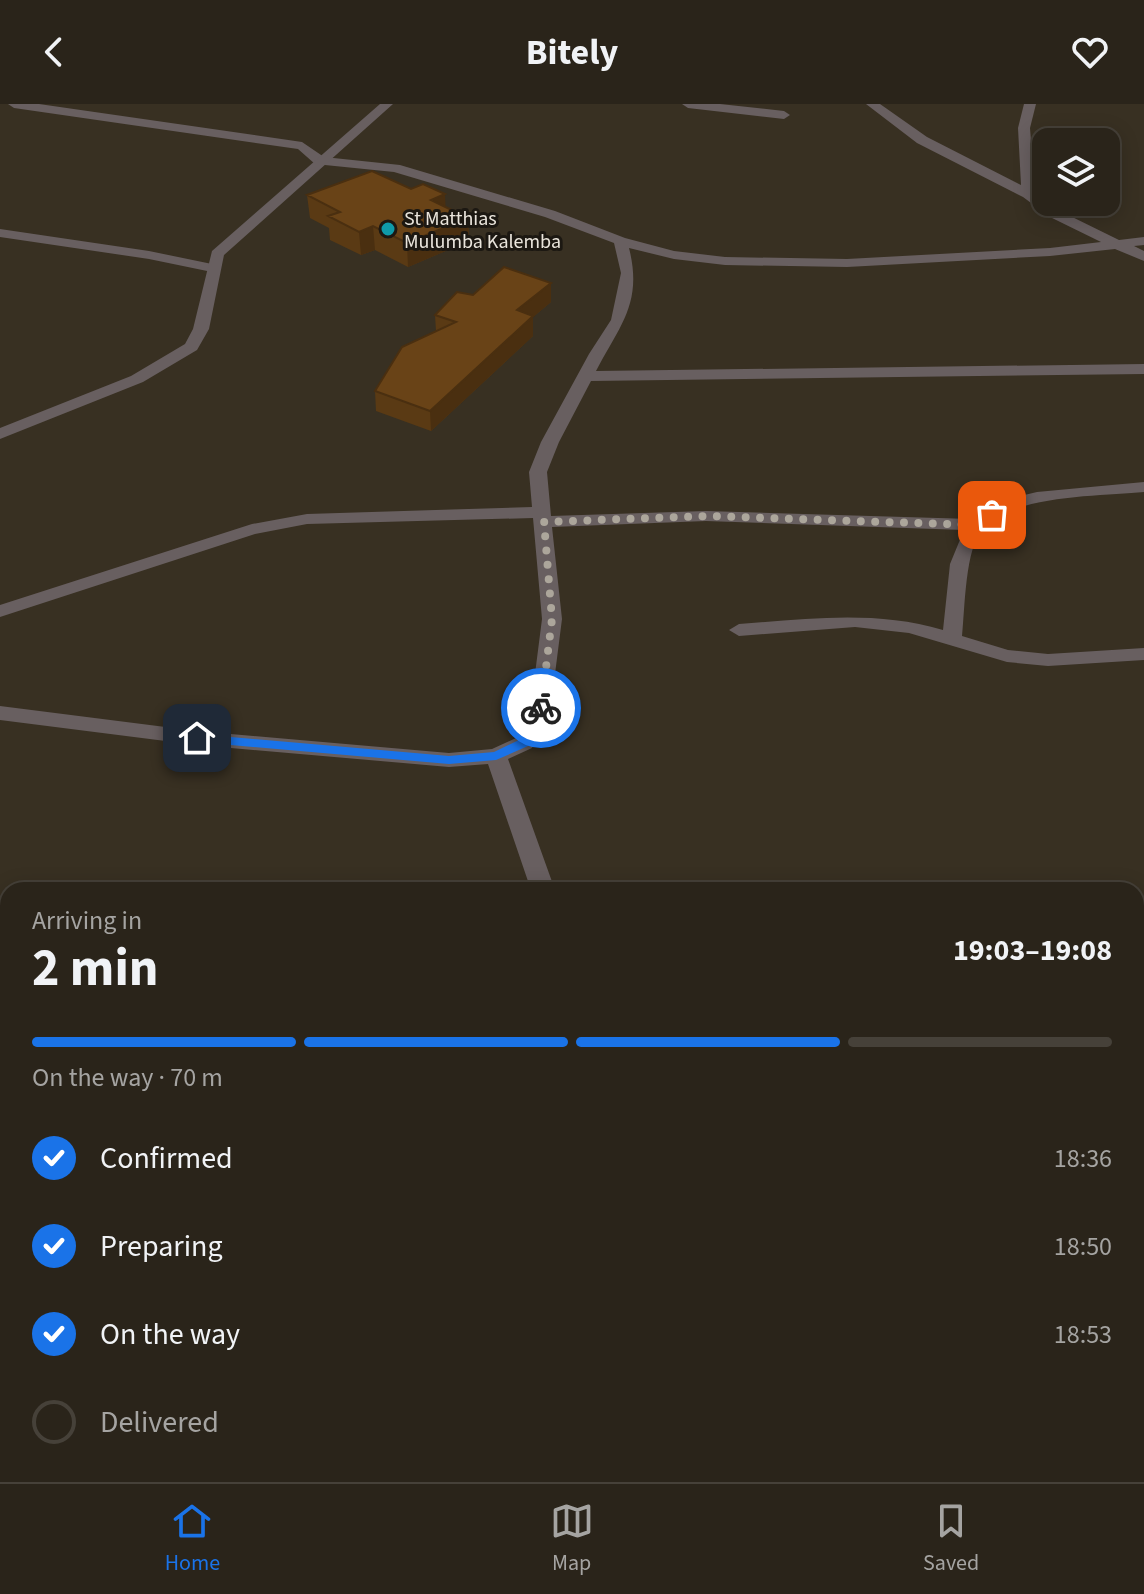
<!DOCTYPE html>
<meta charset="utf-8">
<style>
:root{--surface:#2a241a;--page:#363027;--text:#f1f3f6;--muted:#a5a4a2;--line:#464139;--accent:#1a73e8}
body{margin:0;font-family:"Source Sans 3",sans-serif;background:var(--page);color:var(--text);height:100vh;display:flex;flex-direction:column;font-size:30px;white-space:nowrap}
*{box-sizing:border-box;margin:0}
p{font-size:26px;color:var(--muted)}
.icon{flex:none;width:44px;height:44px;fill:none;stroke:currentColor;stroke-width:2;stroke-linecap:round;stroke-linejoin:round}
.map{position:relative;flex:1;overflow:hidden}
.panel{position:absolute;left:0px;top:778px;width:1144px;height:600px;display:flex;flex-direction:column;background:var(--surface);border-radius:24px 24px 0 0;box-shadow:0 4px 20px #0003,0 0 0 2px var(--line)}
.panel>*{flex:none}
.tools{position:absolute;left:1032px;top:24px;display:grid;gap:16px}
.tools a{display:grid;place-items:center;width:88px;height:88px;border-radius:16px;background:var(--surface);box-shadow:0 4px 20px #0003,0 0 0 2px var(--line);font-size:40px}
.pin{position:absolute;display:grid;place-items:center;width:68px;height:68px;color:#fff;margin:-34px;border-radius:16px;box-shadow:0 4px 12px #0006}
.courier{position:absolute;display:grid;place-items:center;width:80px;height:80px;margin:-40px;border:6px solid #1a73e8;border-radius:50%;background:#fff;color:#222;box-shadow:0 2px 10px #0007}
.overview em{font-style:normal;font-weight:700}
.overview div{display:flex;flex-direction:column-reverse}
.overview{display:flex;align-items:center;justify-content:space-between;height:136px;padding:0 32px}
h1{font-size:52px;font-weight:700;line-height:60px}
.bar{display:grid;grid-template-columns:repeat(4,1fr);gap:12px 8px;align-content:center;height:96px;padding:0 32px}
.bar i{height:10px;border-radius:6px;background:var(--line)}
.bar .selected{background:var(--accent)}
.bar p{grid-column:span 4}
ol{padding:0 32px;list-style:none}
li{display:flex;align-items:center;gap:24px;height:88px}
li p{margin-inline-start:auto}
li .icon{padding:8px;border-radius:50%;background:var(--accent);color:#fff;stroke-width:4}
li:last-child{color:var(--muted)}
li i{width:44px;height:44px;border:4px solid var(--line);border-radius:50%}
header{display:flex;justify-content:space-between;align-items:center;height:104px;padding:0 32px;background:var(--surface);font-size:36px;font-weight:700}
.menu{display:flex;justify-content:space-around;align-items:center;height:112px;border-top:2px solid var(--line);background:var(--surface);font-size:22px;color:var(--muted)}
.menu a{display:grid;justify-items:center;gap:4px}
.menu .selected{color:var(--accent)}
.map>svg:first-child{display:block}
.lines{fill:none;stroke-linecap:round;stroke-linejoin:round}
.path{stroke:#6f685c;stroke-width:6;stroke-dasharray:8 8;stroke-linecap:butt}
.minor{fill:#685f60;fill-rule:evenodd}
.tertiary{fill:#685f60;fill-rule:evenodd}
.wall{fill:#5a3a14}
.shaded-wall{fill:#4a2f10}
.building{fill:#694317;stroke:#4a2f10;stroke-width:2}
.route{fill:#1a73e8}
.done{stroke:#aca69b;stroke-width:8;stroke-dasharray:0 14.4}
.culture-dot{fill:#0f9aa8;stroke:#1c1812;stroke-width:3}
.labels{text-anchor:middle;stroke-width:6;stroke-linejoin:round;paint-order:stroke}
.far-poi-label{font-size:20px;fill:#eae5dc;stroke:#1c1812;text-anchor:start}
</style>
<header><svg class="icon" aria-label="back" viewBox="0 0 24 24"><path d="M15 5l-7 7 7 7"/></svg>Bitely<svg class="icon" aria-label="heart" viewBox="0 0 24 24"><path d="M12 20l-8-8c-3-5 5-10 8-4 3-6 11-1 8 4z"/></svg></header>
<div class="map">
<svg width="1144" height="1378" viewBox="0 0 1144 1378">
<rect width="100%" height="100%" fill="#383022"/>
<g class="lines">
<path class="path" d="M677,1378L678,1370"/>
<path class="minor" d="M8,0H39L302,38L324,53L400,61L555,107L625,134L674,147L725,153L847,155L1050,144L1101,138L1050,113L1023,93L917,39L866,0H880L927,33L1021,81L1018,24L1024,0H1036L1030,24L1035,89L1060,107L1119,136L1144,133V141L1134,142L1144,147V157L1115,145L1050,152L847,163L725,161L674,155L629,144C643,199 620,221 596,267L1144,260V270L591,277L559,338L547,368L551,412L706,407L971,415L1003,396L1037,388L1144,378V388C1102,392 1012,391 983,424C965,444 965,504 962,532L1008,546L1048,550L1144,544V556L1048,562L1007,558L909,529L855,523L739,532L729,526L739,520C809,515 875,506 943,526L950,460L964,426L706,417L552,423L562,515L550,609L532,644L508,655L555,786H531L488,660L449,663L197,641L0,616V602L197,627L449,649L492,645L516,634L530,609L542,515L533,414L307,420L255,430L0,513V501L252,420L307,410L532,403L529,368L541,338L589,250L611,216L621,169L614,139L545,113L394,68L315,60L298,45L14,4Z
M682,0H720L784,7L790,11L784,15L688,4Z
M0,125L149,147L212,160L219,164L212,168L149,155L0,133Z
M1144,956V978L1136,979V957Z
M1144,1236V1264L1136,1266V1238Z
M0,1318L8,1321V1352L0,1349Z
M53,1370H95L98,1378H56Z
M594,1370H641L638,1378H591Z"/>
<path class="tertiary" d="M380,0H393L224,151L209,225L197,246L143,278L0,335V324L131,272L185,240L193,225L212,147Z"/>
</g>
<path class="wall" d="M307,91L446,103L468,114L469,137L408,163L375,146L361,151L330,136L329,124L310,114Z
M551,179V198L533,213V232L431,327L376,307L375,287L436,227L435,211L473,191Z
M0,933L8,936V1009L0,1006Z
M8,1131V1181L0,1180V1142Z
M112,1370H137L135,1375Z
M1106,1370H1136L1144,1378H1110Z"/>
<path class="shaded-wall" d="M445,90L446,113L431,96Z
M468,114L469,137L408,163L407,139Z
M373,122L375,146L361,151L359,128Z
M551,179V198L533,213V232L431,327L430,307L517,206Z
M7,1019L8,1040L0,1051V1028Z
M264,1370H272L270,1378H262Z"/>
<path class="building" d="M372,67L411,85L423,80L445,90L431,96L468,114L407,139L373,122L359,128L328,112L340,108L307,91Z
M504,163L551,179L517,206L533,212L430,307L375,287L402,243L456,218L435,211L457,188L473,191Z
M0,933L8,936V996L0,993Z
M0,1016L7,1019L0,1028Z
M4,1130L8,1131V1174L0,1173V1142Z
M1144,1305V1378H1131L1126,1370H1136V1307Z
M150,1370H264L262,1378H147Z"/>
<path class="route" d="M541,600L547,604L528,642L496,656L449,660L197,638L191,634L197,630L449,652L494,648L519,636L534,604Z"/>
<g class="lines">
<path class="done" d="M541,604L552,515L544,418L706,412L975,421L992,411"/>
</g>
<circle class="culture-dot" cx="388" cy="125" r="8"/>
<g class="labels">
<g class="far-poi-label">
<text x="404" y="121">St Matthias<tspan x="404" dy="23">Mulumba Kalemba</tspan></text>
</g>
</g>
</svg>
<div class="tools">
<a><svg class="icon" aria-label="layers" viewBox="0 0 24 24"><path d="M12 4l9 5-9 5-9-5zM3 14l9 5 9-5"/></svg></a>
</div>
<div class="pin" style="left:992px;top:411px;background:#ea580c"><svg class="icon" aria-label="bag" viewBox="0 0 24 24"><path d="M5 8h14l-1 12H6zM9 8a3 3 0 0 1 6 0"/></svg></div>
<div class="pin" style="left:197px;top:634px;background:#1f2937"><svg class="icon" aria-label="home" viewBox="0 0 24 24"><path d="M3 11l9-7 9 7M6 9v11h12V9"/></svg></div>
<div class="courier" style="left:541px;top:604px"><svg class="icon" aria-label="bike" viewBox="0 0 24 24"><circle cx="6" cy="16" r="4"/><circle cx="18" cy="16" r="4"/><path d="M6 16l4-8h5l3 8M10 8l3 8H6M13 5h3"/></svg></div>
<section class="panel">
<div class="overview"><div><h1>2 min</h1><p>Arriving in</p></div><em>19:03–19:08</em></div>
<div class="bar"><i class="selected"></i><i class="selected"></i><i class="selected"></i><i></i><p>On the way · 70 m</p></div>
<ol>
<li><svg class="icon" aria-label="check" viewBox="0 0 24 24"><path d="M5 12l5 5 9-10"/></svg>Confirmed<p>18:36</p></li>
<li><svg class="icon" aria-label="check" viewBox="0 0 24 24"><path d="M5 12l5 5 9-10"/></svg>Preparing<p>18:50</p></li>
<li><svg class="icon" aria-label="check" viewBox="0 0 24 24"><path d="M5 12l5 5 9-10"/></svg>On the way<p>18:53</p></li>
<li><i></i>Delivered</li>
</ol>
</section>
</div>
<nav class="menu">
<a class="selected"><svg class="icon" aria-label="home" viewBox="0 0 24 24"><path d="M3 11l9-7 9 7M6 9v11h12V9"/></svg>Home</a>
<a><svg class="icon" aria-label="map" viewBox="0 0 24 24"><path d="M3 6l6-2 6 2 6-2v14l-6 2-6-2-6 2zM9 4v14M15 6v14"/></svg>Map</a>
<a><svg class="icon" aria-label="saved" viewBox="0 0 24 24"><path d="M7 4h10v16l-5-4-5 4z"/></svg>Saved</a>
</nav>
